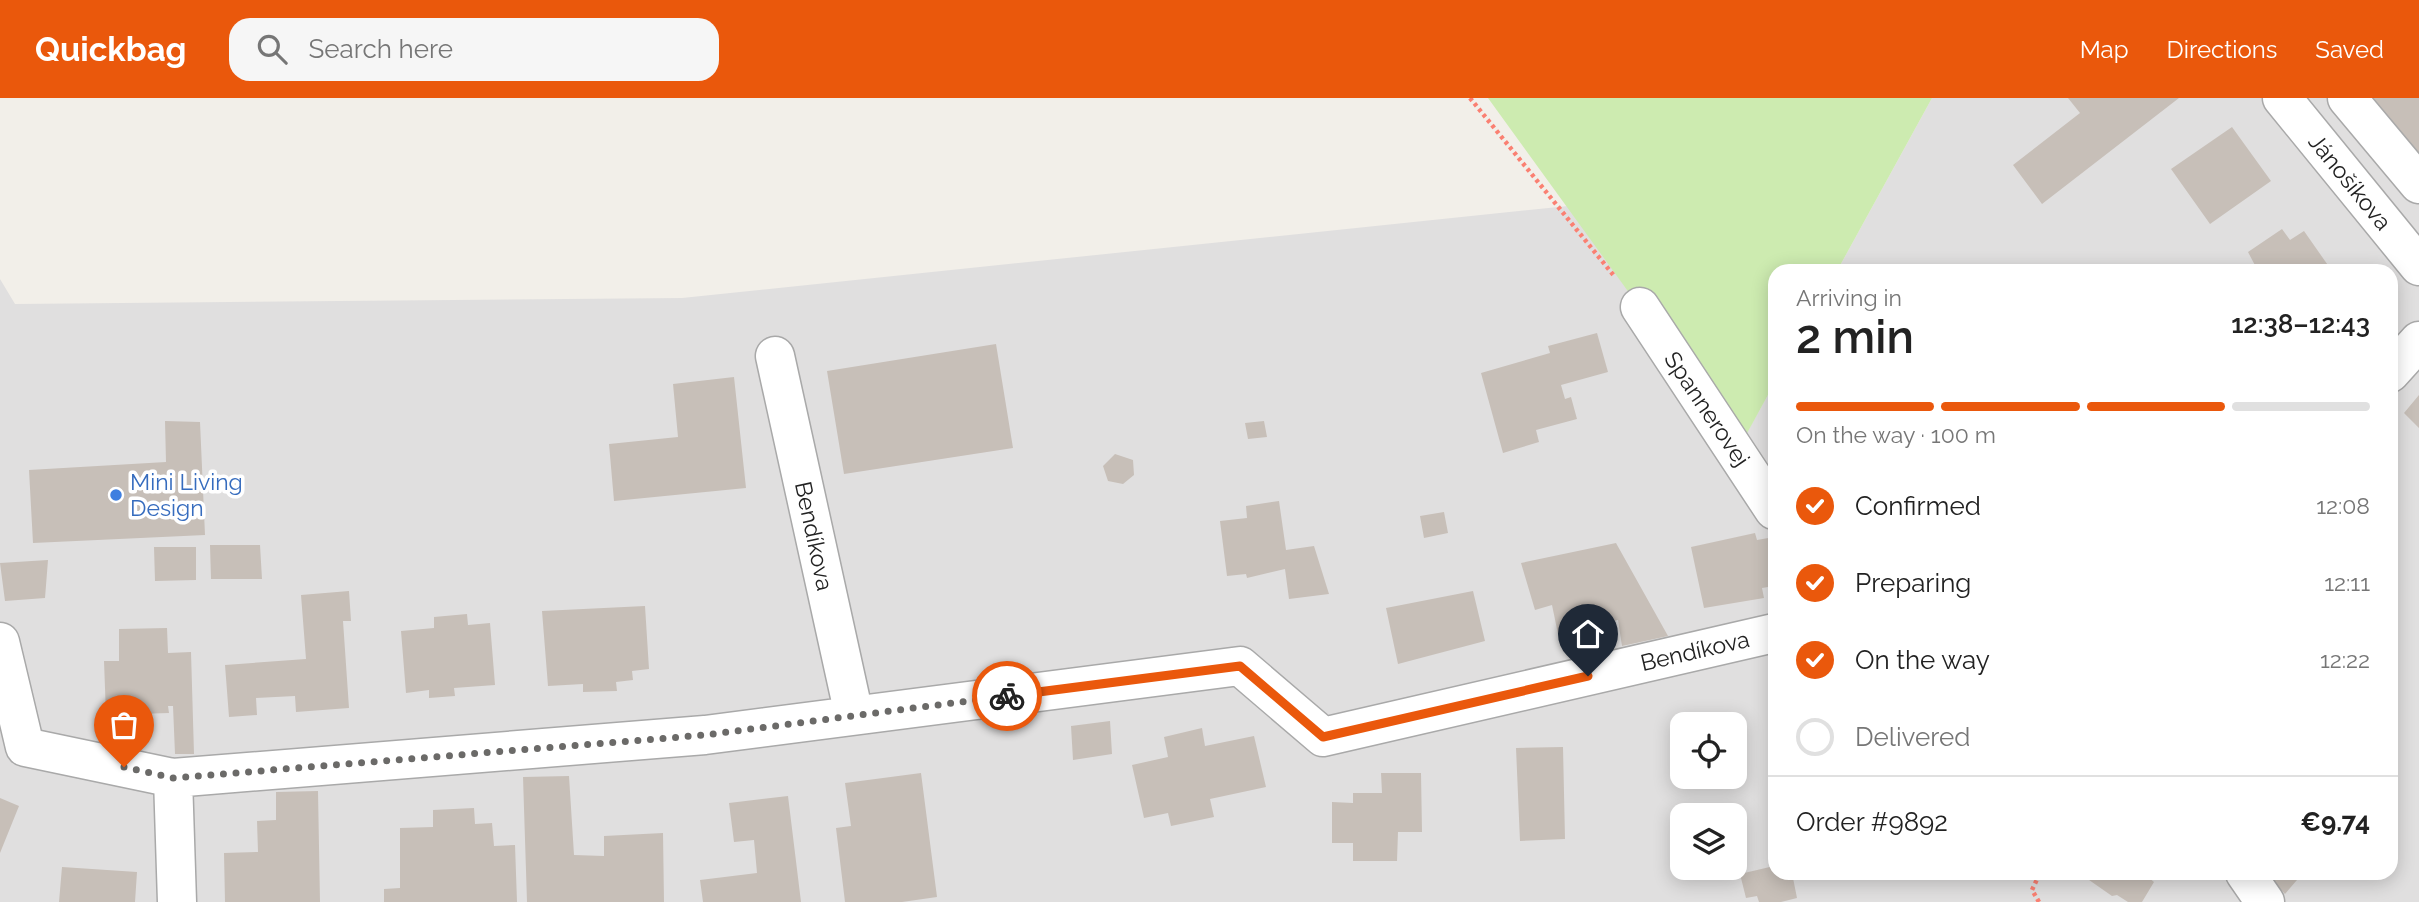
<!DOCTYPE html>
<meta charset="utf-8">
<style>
:root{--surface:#fff;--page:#f6f6f6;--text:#222;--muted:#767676;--line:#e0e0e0;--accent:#ea580c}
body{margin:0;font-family:Raleway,sans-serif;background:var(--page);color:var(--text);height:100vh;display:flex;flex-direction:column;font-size:26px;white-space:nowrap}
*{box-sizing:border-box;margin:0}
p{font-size:23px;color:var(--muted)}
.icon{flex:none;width:38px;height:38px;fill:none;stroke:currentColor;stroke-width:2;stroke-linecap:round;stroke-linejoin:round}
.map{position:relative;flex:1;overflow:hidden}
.sheet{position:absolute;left:1768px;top:166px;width:630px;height:616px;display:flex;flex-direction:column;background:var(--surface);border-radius:21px;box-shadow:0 4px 18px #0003}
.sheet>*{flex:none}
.fabs{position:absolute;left:1670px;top:614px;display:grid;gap:14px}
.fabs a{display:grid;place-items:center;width:77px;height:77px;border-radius:14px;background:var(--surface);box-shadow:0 4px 18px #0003;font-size:35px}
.pin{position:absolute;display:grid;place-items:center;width:60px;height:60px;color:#fff;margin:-72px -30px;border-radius:50% 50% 50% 0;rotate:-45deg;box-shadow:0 0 7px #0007}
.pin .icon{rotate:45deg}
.courier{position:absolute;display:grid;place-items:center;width:70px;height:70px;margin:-35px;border:5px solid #ea580c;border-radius:50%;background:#fff;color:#222;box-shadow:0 2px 9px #0007}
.summary em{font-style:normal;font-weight:600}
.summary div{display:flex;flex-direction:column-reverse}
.summary{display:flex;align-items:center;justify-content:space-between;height:119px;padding:0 28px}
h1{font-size:46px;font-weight:600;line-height:52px}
.bar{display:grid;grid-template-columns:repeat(4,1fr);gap:10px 7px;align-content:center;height:84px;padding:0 28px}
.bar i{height:9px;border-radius:5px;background:var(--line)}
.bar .current{background:var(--accent)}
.bar p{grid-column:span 4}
.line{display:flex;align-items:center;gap:18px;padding:0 28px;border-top:2px solid var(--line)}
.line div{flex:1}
ol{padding:0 28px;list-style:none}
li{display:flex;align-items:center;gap:21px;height:77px}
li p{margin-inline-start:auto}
li .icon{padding:7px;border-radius:50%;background:var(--accent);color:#fff;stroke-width:4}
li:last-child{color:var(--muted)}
li i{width:38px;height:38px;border:4px solid var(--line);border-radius:50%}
header{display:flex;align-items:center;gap:42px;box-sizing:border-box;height:98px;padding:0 35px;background:var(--accent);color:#fff}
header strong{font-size:33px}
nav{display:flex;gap:38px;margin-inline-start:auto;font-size:24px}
.search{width:490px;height:63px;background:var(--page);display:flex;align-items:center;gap:18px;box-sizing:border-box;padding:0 24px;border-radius:21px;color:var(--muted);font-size:26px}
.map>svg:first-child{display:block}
.residential{fill:#e0dfdf;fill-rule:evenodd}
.grass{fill:#cdebb0}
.building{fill:#c7bfb8}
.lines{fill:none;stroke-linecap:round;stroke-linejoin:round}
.minor-casing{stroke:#a9a9a9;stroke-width:41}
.path{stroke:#fa8072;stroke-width:4.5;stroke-dasharray:3.5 3.5;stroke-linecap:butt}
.minor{stroke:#fff;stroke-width:38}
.done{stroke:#6b6a68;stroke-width:7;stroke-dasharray:0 12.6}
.route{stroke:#ea580c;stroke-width:9}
.shop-dot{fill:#3f7fe0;stroke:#fff;stroke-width:2.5}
.labels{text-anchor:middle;stroke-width:7;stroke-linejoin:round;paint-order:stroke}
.street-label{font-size:23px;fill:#222;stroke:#fff}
.shop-label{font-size:23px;fill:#366cbe;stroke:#fff;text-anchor:start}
</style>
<header>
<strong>Quickbag</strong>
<div class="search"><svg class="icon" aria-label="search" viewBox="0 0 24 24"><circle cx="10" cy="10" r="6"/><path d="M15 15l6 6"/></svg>Search here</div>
<nav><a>Map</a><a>Directions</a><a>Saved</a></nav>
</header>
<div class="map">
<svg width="2419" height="804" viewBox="0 0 2419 804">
<rect width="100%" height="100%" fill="#f2efe9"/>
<path class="residential" d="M1932,0H2419V804H0V181L15,206L682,200L1568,108L1740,347L1774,286V775H2390V173H1837ZM1682,626H1734V679H1682ZM1682,718H1734V770H1682Z"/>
<path class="grass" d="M1488,0H1932L1837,173H1774V286L1740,348Z"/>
<path class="building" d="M2068,0H2179L2042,106L2013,67L2080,15Z
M2362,0H2419V68Z
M2232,29L2271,83L2210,126L2171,71Z
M2282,131L2290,142L2304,133L2332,173H2258L2248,154Z
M1597,235L1608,274L1561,287L1565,301L1571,299L1577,321L1536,332L1539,344L1503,355L1481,275L1550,255L1548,248Z
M996,246L1013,350L844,376L827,273Z
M734,279L746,390L614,403L609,346L678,339L673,286Z
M2419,297V330L2404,315Z
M165,323L200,324L205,437L33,445L29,372L166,364Z
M1264,323L1267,339L1248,341L1245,325Z
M1115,356L1133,362L1134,377L1123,386L1108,383L1103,368Z
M1279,403L1286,452L1314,448L1329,496L1289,501L1285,471L1247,480L1246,476L1227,478L1220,423L1247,420L1246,408Z
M1444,414L1448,435L1424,440L1420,418Z
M1755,435L1757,442L1774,439V488L1762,490L1764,500L1704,510L1691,449Z
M1616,445L1668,538L1622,548L1618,522L1558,536L1552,507L1535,512L1521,465Z
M210,447H260L262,481H211Z
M154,449H196V482L155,483Z
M48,462L45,500L5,503L0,465Z
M349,493L351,523H343L349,610L296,614L295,598L256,600L257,617L229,619L225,567L306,561L301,497Z
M1473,493L1485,543L1398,566L1386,510Z
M645,508L649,571L632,573L633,582L616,584L617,593L583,594V586L548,588L542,513Z
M467,516L468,527L490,525L495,587L454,590L455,598L429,600V592L406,595L401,533L434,530V519Z
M167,530L168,555L191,554L194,656H175L173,608H168L169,615L106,617L104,563H119V531Z
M1110,623L1112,656L1073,662L1071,628Z
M1202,630L1205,648L1254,638L1266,689L1210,701L1214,719L1171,728L1168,715L1144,720L1132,667L1168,659L1164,639Z
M1563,649L1565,741L1520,743L1516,650Z
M921,675L937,799L902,804H845L836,730L851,728L845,685Z
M1381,675H1421L1422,734H1398L1397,763H1353V745H1332V704L1353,705V695H1382Z
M569,678L574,757L604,758V738L663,735L664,804H527L523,679Z
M318,693L320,804H225L224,755L258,754L257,723L276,722V694Z
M788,698L801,804H703L700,782L757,775L754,742L734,744L729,705Z
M0,700L19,708L0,755Z
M474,710L475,726L492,725L494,748L515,747L517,804H384V791L400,790V730L433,729V712Z
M1774,768V775H1792L1797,800L1781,804H1759L1757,798L1746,800L1740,776Z
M62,769L137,774L135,804H59Z
M2079,775H2143L2154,784L2142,804H2128L2117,797L2112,798Z
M2265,775H2303L2285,796Z"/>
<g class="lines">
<g class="minor-casing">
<path id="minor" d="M2282,0L2419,168
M2347,0L2419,86
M1640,209L1774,412
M775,258L854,617
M2390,275L2419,243
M0,544L25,649L173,680L177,804
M173,680L705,637L1240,568L1323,639L1774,535
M2245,775L2265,804"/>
</g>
<path class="path" d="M1470,0L1615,179
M2039,804L2032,792L2040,775"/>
<use href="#minor" class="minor"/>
</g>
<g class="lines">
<path class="done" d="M124,669L173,680L705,637L1007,598"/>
<path class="route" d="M1007,598L1240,568L1323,639L1588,578"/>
</g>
<circle class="shop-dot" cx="116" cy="397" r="7"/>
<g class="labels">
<g class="street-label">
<text transform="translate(2350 84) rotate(51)" y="8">Jánošíkova</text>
<text transform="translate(1707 311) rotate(56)" y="8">Spannerovej</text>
<text transform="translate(814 438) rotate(78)" y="8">Bendíkova</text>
<text transform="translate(1695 553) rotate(-13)" y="8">Bendíkova</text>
</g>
<g class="shop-label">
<text x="130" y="392">Mini Living<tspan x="130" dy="26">Design</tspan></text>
</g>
</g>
</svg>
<div class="fabs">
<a><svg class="icon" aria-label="locate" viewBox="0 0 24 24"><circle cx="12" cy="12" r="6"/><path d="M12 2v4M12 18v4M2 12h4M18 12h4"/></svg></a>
<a><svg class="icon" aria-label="layers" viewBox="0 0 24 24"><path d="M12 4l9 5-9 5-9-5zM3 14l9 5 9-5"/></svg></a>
</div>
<div class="pin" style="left:124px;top:669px;background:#ea580c"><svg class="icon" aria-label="bag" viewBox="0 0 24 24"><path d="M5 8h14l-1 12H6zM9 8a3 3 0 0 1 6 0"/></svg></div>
<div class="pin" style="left:1588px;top:578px;background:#1f2937"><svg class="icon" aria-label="home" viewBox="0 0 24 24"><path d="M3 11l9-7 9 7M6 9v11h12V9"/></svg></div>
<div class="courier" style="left:1007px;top:598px"><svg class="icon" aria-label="bike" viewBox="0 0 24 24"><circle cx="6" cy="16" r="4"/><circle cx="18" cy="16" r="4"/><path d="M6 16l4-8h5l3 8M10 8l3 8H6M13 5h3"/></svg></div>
<section class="sheet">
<div class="summary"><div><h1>2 min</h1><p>Arriving in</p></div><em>12:38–12:43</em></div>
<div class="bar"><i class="current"></i><i class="current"></i><i class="current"></i><i></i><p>On the way · 100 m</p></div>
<ol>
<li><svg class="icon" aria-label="check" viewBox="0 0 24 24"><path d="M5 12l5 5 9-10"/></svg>Confirmed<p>12:08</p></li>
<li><svg class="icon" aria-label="check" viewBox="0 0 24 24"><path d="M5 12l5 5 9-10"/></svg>Preparing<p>12:11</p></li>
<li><svg class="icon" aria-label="check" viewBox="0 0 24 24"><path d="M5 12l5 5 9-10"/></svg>On the way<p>12:22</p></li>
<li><i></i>Delivered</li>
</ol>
<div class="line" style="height:91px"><div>Order #9892</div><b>€9.74</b></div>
</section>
</div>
